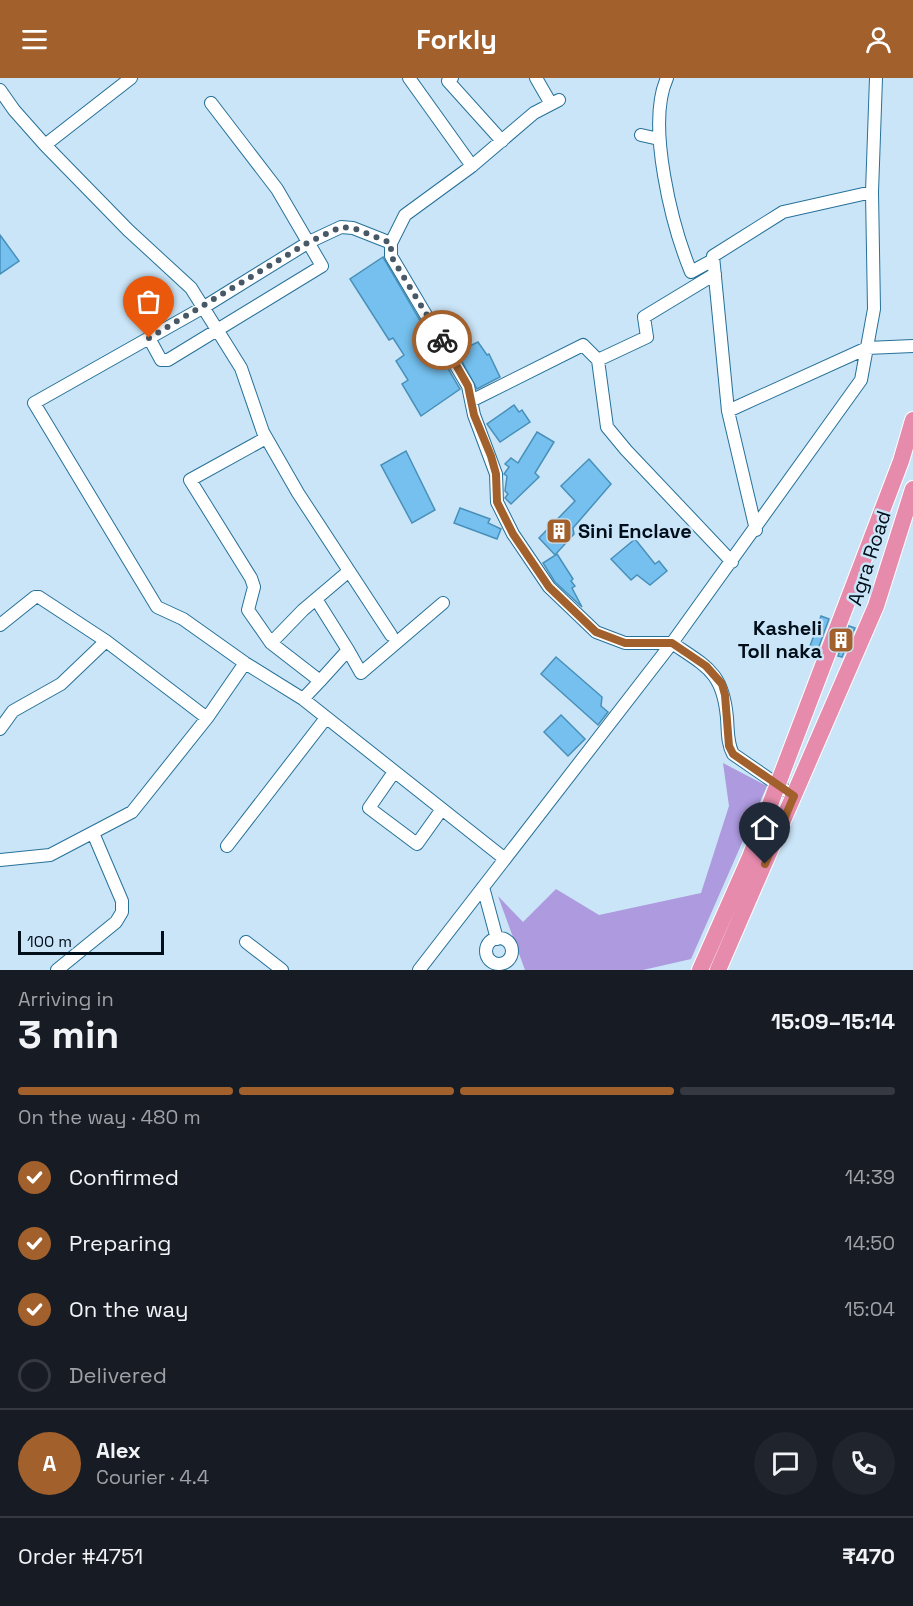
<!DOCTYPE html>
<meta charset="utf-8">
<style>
:root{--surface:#171b24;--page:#20242c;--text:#f1f3f6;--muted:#9ea1a6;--line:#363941;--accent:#a2612c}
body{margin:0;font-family:"Space Grotesk",sans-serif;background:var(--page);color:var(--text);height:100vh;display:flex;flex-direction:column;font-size:22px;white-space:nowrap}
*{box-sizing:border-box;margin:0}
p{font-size:20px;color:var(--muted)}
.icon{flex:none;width:33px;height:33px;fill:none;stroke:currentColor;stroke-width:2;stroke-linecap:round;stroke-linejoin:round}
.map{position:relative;height:892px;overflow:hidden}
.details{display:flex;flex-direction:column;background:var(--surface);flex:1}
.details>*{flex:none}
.scale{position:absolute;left:18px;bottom:15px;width:146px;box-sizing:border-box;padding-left:6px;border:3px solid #000e1a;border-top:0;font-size:16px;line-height:21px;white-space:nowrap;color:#000e1a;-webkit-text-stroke:4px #cae5f7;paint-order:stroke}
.pin{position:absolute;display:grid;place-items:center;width:51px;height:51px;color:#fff;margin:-62px -26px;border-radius:50% 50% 50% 0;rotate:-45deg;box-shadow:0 0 6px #0007}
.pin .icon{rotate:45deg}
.courier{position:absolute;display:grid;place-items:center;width:60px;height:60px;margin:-30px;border:4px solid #a2612c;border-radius:50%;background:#fff;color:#222;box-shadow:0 2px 8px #0007}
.head em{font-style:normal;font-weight:600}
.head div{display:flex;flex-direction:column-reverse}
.head{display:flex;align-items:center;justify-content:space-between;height:102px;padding:0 18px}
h1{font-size:39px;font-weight:600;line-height:45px}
.bar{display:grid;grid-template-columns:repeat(4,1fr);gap:9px 6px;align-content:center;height:72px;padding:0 18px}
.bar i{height:8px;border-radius:4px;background:var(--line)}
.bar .selected{background:var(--accent)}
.bar p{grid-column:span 4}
.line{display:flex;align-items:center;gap:15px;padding:0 18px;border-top:2px solid var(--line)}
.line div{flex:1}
.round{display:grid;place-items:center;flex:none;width:63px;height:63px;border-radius:32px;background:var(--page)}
ol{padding:0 18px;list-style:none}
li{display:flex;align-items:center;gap:18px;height:66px}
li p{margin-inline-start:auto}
li .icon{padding:6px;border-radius:50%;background:var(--accent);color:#fff;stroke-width:4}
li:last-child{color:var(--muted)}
li i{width:33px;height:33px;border:3px solid var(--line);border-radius:50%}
header{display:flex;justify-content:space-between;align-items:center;height:78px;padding:0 18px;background:var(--accent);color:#fff;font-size:27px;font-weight:600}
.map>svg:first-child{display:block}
.forest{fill:#ad9adf}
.building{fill:#75c0ee;stroke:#4890ba;stroke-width:1.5}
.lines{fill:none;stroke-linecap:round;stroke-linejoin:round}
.minor-casing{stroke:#267199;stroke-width:14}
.highway-casing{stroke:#fff;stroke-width:18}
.minor{stroke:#fff;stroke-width:12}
.highway{stroke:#e68bac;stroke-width:16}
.done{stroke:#475967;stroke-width:6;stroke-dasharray:0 10.8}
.route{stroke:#a2612c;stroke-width:8}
.labels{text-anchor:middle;stroke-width:5;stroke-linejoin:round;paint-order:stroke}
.poi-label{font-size:20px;font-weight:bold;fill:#000e1a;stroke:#cae5f7;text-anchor:start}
.street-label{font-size:20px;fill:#000e1a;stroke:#cae5f7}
</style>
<header><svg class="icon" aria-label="menu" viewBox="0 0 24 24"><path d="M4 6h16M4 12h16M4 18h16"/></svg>Forkly<svg class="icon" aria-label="person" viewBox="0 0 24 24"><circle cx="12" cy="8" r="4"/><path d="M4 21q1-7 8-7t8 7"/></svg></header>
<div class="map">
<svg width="913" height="892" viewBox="0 0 913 892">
<rect width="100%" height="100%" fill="#cae5f7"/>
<path class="forest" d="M723,685L767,708L691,881L643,892H525L498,818L523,844L556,811L599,837L701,815L729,728Z"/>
<path class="building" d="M0,157L19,183L0,196Z
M383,179L460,311L421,338L402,306L408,302L396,283L404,277L393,260L389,262L350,201Z
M478,264L487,277L489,276L500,299L477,311L457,274Z
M514,327L519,334L522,332L530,344L500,364L487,346Z
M537,354L554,364L535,395L539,399L511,426L505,420L508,416L505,413L507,398L504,396L509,389L505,386L511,380L518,385Z
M406,373L435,432L412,445L381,387Z
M589,381L611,406L573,450L574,456L555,477L539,460L575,423L561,408Z
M460,430L490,441L488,445L501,451L497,461L454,445Z
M635,461L655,486L659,483L667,493L650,507L637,497L631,502L611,481Z
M557,476L573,501L571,503L575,508L572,510L582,529L555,504L543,485Z
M821,538L829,541L818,571L810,568Z
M849,548L855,550L842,579L838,578Z
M556,579L602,619L601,628L608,634L598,647L541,596Z
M561,637L585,661L568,678L544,654Z"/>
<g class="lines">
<g class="minor-casing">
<path id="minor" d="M409,0L472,88
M452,0L448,3L502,63
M536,0L551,26
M667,0C646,46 672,148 691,194L713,182
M0,12L14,32L45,67L128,152L191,210L241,290L263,354L298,415L391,557
M559,22L534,35L472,88L405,137L391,165V178L468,308L474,337L496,396L497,424L513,456L549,509L596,554L625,565H672L861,302L874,231L872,114L876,0
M641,57L659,61
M45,67L131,0
M391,165L353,150L341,149L309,164L204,229L34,325L157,529L183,541L245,585L303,621L505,781
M149,260L161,282H168L322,188L277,111L211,25
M598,282L647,259L644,239L715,196
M471,323L583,267L598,282L607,349L626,372L732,484
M728,333L867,270L913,268
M266,360L190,402L251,500L254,509L248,532L271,565L303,532L349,493
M756,452L728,333L713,178L783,134L872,114
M316,521L348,572L320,603
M0,547L35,519H39L106,563L207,640L245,585
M271,565L320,603L303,621
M348,572L361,595L443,525
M0,651L13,633L61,606L106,563
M394,694L369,730L417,766L442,731
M227,768L326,640
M0,782L50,777L132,734L207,640
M483,809L497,861
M486 873a13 13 0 1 1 26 0a13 13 0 1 1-26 0Z
M246,864L282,892
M57,892L116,844L122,834V823L93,755
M419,892L672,565C707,589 723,594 727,640C728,652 727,665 733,676L794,718"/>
</g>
<g class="highway-casing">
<path id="highway" d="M700,892L750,779L901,383L913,342
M718,892L876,528L913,411"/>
</g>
<use href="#minor" class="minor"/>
<use href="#highway" class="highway"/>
</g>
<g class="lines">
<path class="done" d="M149,260L309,164L341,149L353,150L391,165V178L442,262"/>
<path class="route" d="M442,262L468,308L474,337L491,378L496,396L497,424L513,456L549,509L596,554L625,565H672L706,588L722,606L725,617L729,668L733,676L794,718L765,786"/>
</g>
<defs>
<g id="building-square" transform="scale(1.35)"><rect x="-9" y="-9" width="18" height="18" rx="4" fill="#a2612c" stroke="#cae5f7"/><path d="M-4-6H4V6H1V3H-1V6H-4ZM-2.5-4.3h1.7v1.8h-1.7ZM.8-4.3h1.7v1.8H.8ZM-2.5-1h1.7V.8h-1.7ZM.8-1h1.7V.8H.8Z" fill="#fff"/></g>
</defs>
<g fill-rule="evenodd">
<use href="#building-square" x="559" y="453"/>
<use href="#building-square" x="841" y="562"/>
</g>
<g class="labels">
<g class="poi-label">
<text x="578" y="460">Sini Enclave</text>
<text x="822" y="557" text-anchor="end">Kasheli<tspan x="822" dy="23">Toll naka</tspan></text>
</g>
<g class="street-label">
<text transform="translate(869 480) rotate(-72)" y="7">Agra Road</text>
</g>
</g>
</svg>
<div class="scale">100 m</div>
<div class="pin" style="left:149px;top:260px;background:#ea580c"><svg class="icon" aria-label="bag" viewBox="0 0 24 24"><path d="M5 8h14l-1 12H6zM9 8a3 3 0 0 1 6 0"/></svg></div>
<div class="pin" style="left:765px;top:786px;background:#1f2937"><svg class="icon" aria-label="home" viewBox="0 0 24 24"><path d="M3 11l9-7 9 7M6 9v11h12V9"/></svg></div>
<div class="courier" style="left:442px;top:262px"><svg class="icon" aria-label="bike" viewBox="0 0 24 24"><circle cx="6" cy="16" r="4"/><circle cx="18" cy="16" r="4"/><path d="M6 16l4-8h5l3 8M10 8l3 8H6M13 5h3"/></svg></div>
</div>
<section class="details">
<div class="head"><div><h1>3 min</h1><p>Arriving in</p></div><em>15:09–15:14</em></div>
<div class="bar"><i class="selected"></i><i class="selected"></i><i class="selected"></i><i></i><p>On the way · 480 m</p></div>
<ol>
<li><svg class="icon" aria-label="check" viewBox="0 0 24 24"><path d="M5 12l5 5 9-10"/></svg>Confirmed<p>14:39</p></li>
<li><svg class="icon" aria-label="check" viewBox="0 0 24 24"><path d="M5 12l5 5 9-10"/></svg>Preparing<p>14:50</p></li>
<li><svg class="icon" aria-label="check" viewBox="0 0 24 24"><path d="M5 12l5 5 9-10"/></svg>On the way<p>15:04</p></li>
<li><i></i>Delivered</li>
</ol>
<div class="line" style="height:108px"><b class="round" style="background:var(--accent);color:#fff">A</b><div><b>Alex</b><p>Courier · 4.4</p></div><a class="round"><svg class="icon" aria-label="chat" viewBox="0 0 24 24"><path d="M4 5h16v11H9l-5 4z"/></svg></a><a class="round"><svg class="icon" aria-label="phone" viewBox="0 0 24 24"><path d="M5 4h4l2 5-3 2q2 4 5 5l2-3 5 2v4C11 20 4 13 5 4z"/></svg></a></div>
<div class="line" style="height:78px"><div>Order #4751</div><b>₹470</b></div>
</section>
